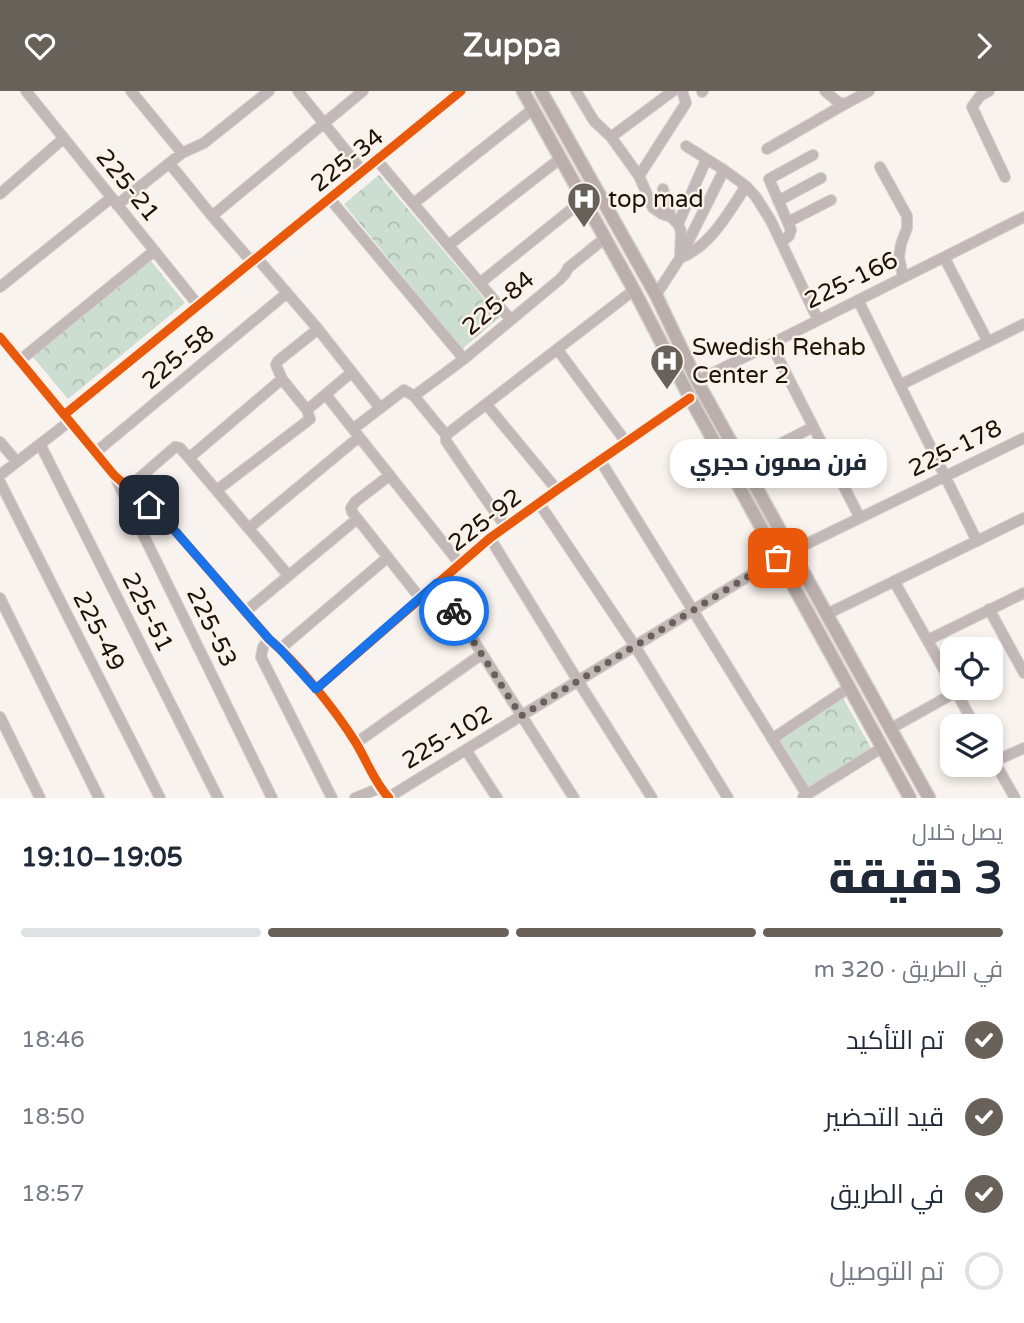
<!DOCTYPE html>
<html lang="ar">
<meta charset="utf-8">
<style>
:root{--surface:#fff;--page:#f2f2f3;--text:#1f2937;--muted:#747a83;--line:#e0e1e3;--accent:#68615a}
body{margin:0;font-family:"Varela Round",Cairo,sans-serif;background:var(--page);color:var(--text);direction:rtl;height:100vh;display:flex;flex-direction:column;font-size:26px;white-space:nowrap}
*{box-sizing:border-box;margin:0}
p{font-size:23px;color:var(--muted)}
.icon{flex:none;width:38px;height:38px;fill:none;stroke:currentColor;stroke-width:2;stroke-linecap:round;stroke-linejoin:round}
.map{position:relative;height:707px;overflow:hidden;direction:ltr}
.details{display:flex;flex-direction:column;background:var(--surface);flex:1}
.details>*{flex:none}
.fabs{position:absolute;left:940px;top:546px;display:grid;gap:14px}
.fabs a{display:grid;place-items:center;width:63px;height:63px;border-radius:14px;background:var(--surface);box-shadow:0 4px 10px #0003;font-size:35px}
.pin{position:absolute;display:grid;place-items:center;width:60px;height:60px;color:#fff;margin:-30px;border-radius:14px;box-shadow:0 4px 10px #0006}
.courier{position:absolute;display:grid;place-items:center;width:70px;height:70px;margin:-35px;border:5px solid #1a73e8;border-radius:50%;background:#fff;color:#222;box-shadow:0 2px 9px #0007}
.bubble{position:absolute;height:49px;border-radius:21px;background:var(--surface);box-shadow:0 4px 10px #0003;font-size:23px;font-weight:800;line-height:49px;text-align:center;direction:rtl}
.overview em{font-style:normal;font-weight:800}
.overview div{display:flex;flex-direction:column-reverse}
.overview{display:flex;align-items:center;justify-content:space-between;height:119px;padding:0 21px}
h1{font-size:46px;font-weight:800;line-height:52px}
.bar{display:grid;grid-template-columns:repeat(4,1fr);gap:10px 7px;align-content:center;height:84px;padding:0 21px}
.bar i{height:9px;border-radius:5px;background:var(--line)}
.bar .selected{background:var(--accent)}
.bar p{grid-column:span 4}
ol{padding:0 21px;list-style:none}
li{display:flex;align-items:center;gap:21px;height:77px}
li p{margin-inline-start:auto}
li .icon{padding:7px;border-radius:50%;background:var(--accent);color:#fff;stroke-width:4}
li:last-child{color:var(--muted)}
li i{width:38px;height:38px;border:4px solid var(--line);border-radius:50%}
header{display:flex;justify-content:space-between;align-items:center;height:91px;padding:0 21px;background:var(--accent);color:#fff;font-size:32px;font-weight:800}
.map>svg:first-child{display:block}
.park{fill:url(#park-crowns)}
.lines{fill:none;stroke-linecap:round;stroke-linejoin:round}
.minor-casing{stroke:#d4cfca;stroke-width:12}
.major-casing{stroke:#d4cfca;stroke-width:15}
.minor{stroke:#c2b8b7;stroke-width:10}
.major{stroke:#baafad;stroke-width:12}
.cycleway-casing{stroke:#fdf2e9;stroke-width:13}
.cycleway{stroke:#e8590c;stroke-width:9}
.done{stroke:#68615a;stroke-width:7;stroke-dasharray:0 12.6}
.route{stroke:#1a73e8;stroke-width:9}
.labels{text-anchor:middle;stroke-width:5;stroke-linejoin:round;paint-order:stroke}
.street-label{font-size:24px;fill:#1b120a;stroke:#fdf2e9}
.poi-label{font-size:24px;fill:#1b120a;stroke:#fdf2e9;text-anchor:start}
</style>
<header><svg class="icon" aria-label="forward" viewBox="0 0 24 24"><path d="M9 5l7 7-7 7"/></svg>Zuppa<svg class="icon" aria-label="heart" viewBox="0 0 24 24"><path d="M12 20l-8-8c-3-5 5-10 8-4 3-6 11-1 8 4z"/></svg></header>
<div class="map">
<svg width="1024" height="707" viewBox="0 0 1024 707">
<defs>
<pattern id="park-crowns" width="20" height="18" patternUnits="userSpaceOnUse" patternTransform="scale(1.75)"><rect width="20" height="18" fill="#ccded1"/><path d="M2 6a3 3 0 1 1 6 0M12 15a3 3 0 1 1 6 0" fill="none" stroke="#afbdb2"/></pattern>
</defs>
<rect width="100%" height="100%" fill="#f8f3ee"/>
<path class="park" d="M379,84L500,226L462,258L344,113Z
M151,170L185,212L68,308L33,266Z
M843,607L871,657L809,697L780,650Z"/>
<g class="lines">
<g class="minor-casing">
<path id="minor" d="M26,0L198,214
M131,0L182,62
M298,0L363,81
M576,0L594,30L611,46L639,85L653,117L662,123L671,126L678,133L681,140L680,167C710,156 729,121 746,95
M825,0L838,11L845,13L869,0
M989,0L980,5L972,16L1005,86
M702,1L703,0
M611,46L673,0
M686,55L724,79L746,95L756,106L771,130L818,229
M767,58L845,13
M377,69L510,228
M170,73L212,125L251,170
M880,76L907,125V137L901,153L899,166L903,186
M639,85L686,12L682,0
M663,98L671,126
M0,103L64,47
M330,108L464,268
M778,110L821,87
M414,112L533,18
M117,114L182,62L204,52L269,0
M212,125L363,0
M788,131L831,109
M678,133L706,69
M781,151L789,145L791,139L769,88L813,64
M449,154L561,67
M256,166L318,238L380,317
M944,166L988,251
M480,192L583,109
M0,196L111,107
M656,204L680,167L724,79
M858,209L977,450
M0,246L114,384L169,433L269,548C300,575 334,617 356,652C367,670 374,691 389,707
M771,253L860,427
M557,258L626,351
M19,270L154,160
M697,290L1024,126
M900,294L1024,233
M326,304L460,473
M414,305L464,268L559,189L565,183L568,177L605,147
M486,313L557,399
M307,319L282,288L276,274L278,270L318,238
M64,324L461,0
M353,338L404,299L414,305L446,344V350C466,379 485,408 506,436
M446,344L634,199
M0,351L17,371
M40,353L218,707
M96,361L287,202
M189,367L288,484
M600,369L807,704
M743,372L813,336
M0,384L70,330
M390,384L355,411L351,417L352,421L420,507
M117,390L272,707
M0,391L160,707
M129,396L175,356L180,357L189,367L282,288
M217,399L310,328L307,319L352,281
M539,412L635,555L728,707
M249,437L359,346
M490,447L578,590L652,707
M792,460L1024,347
M894,490L952,593
M437,492L574,707
M0,507L99,707
M989,518L1024,582
M246,520L357,428
M827,523L1024,427
M269,548L263,556L261,566L332,707
M928,549L1024,502
M280,558L388,466
M954,597L975,635
M316,598L490,447L557,399L690,307
M0,626L40,707
M890,638L956,601
M772,648L850,596
M356,652L482,563
M466,659L497,707
M990,663L1015,707
M995,670L1024,657
M389,706L778,467
M803,706L883,656
M355,707L380,697"/>
</g>
<g class="major-casing">
<path id="major" d="M523,0L634,199L690,307L910,707
M541,0L656,204L697,290L929,707"/>
</g>
<use href="#minor" class="minor"/>
<use href="#major" class="major"/>
<g class="cycleway-casing">
<path id="cycleway" d="M0,246L114,384L169,433L269,548C300,575 334,617 356,652C367,670 374,691 389,707
M64,324L461,0
M316,598L490,447L557,399L690,307"/>
</g>
<use href="#cycleway" class="cycleway"/>
</g>
<g class="lines">
<path class="done" d="M454,520L521,625L778,467"/>
<path class="route" d="M149,414L169,433L269,548L280,558L316,598L437,492L454,520"/>
</g>
<defs>
<g id="hospital-pin" transform="scale(1.75)"><path d="M0 17L-7.5 6A9.5 9.5 0 1 1 7.5 6Z" fill="#68615a" stroke="#fdf2e9"/><path d="M-5-5h3v3.5h4V-5h3V5h-3V1.5h-4V5h-3Z" fill="#fff"/></g>
</defs>
<g fill-rule="evenodd">
<use href="#hospital-pin" x="584" y="108"/>
<use href="#hospital-pin" x="667" y="270"/>
</g>
<g class="labels">
<g class="street-label">
<text transform="translate(347 69) rotate(-39)" y="8">225-34</text>
<text transform="translate(128 94) rotate(51)" y="8">225-21</text>
<text transform="translate(851 189) rotate(-26)" y="8">225-166</text>
<text transform="translate(498 212) rotate(-40)" y="8">225-84</text>
<text transform="translate(178 266) rotate(-40)" y="8">225-58</text>
<text transform="translate(955 357) rotate(-26)" y="8">225-178</text>
<text transform="translate(485 429) rotate(-38)" y="8">225-92</text>
<text transform="translate(148 521) rotate(63)" y="8">225-51</text>
<text transform="translate(212 536) rotate(64)" y="8">225-53</text>
<text transform="translate(99 540) rotate(63)" y="8">225-49</text>
<text transform="translate(447 646) rotate(-31)" y="8">225-102</text>
</g>
<g class="poi-label">
<text x="608" y="116">top mad</text>
<text x="692" y="264">Swedish Rehab<tspan x="692" dy="28">Center 2</tspan></text>
</g>
</g>
</svg>
<div class="fabs">
<a><svg class="icon" aria-label="locate" viewBox="0 0 24 24"><circle cx="12" cy="12" r="6"/><path d="M12 2v4M12 18v4M2 12h4M18 12h4"/></svg></a>
<a><svg class="icon" aria-label="layers" viewBox="0 0 24 24"><path d="M12 4l9 5-9 5-9-5zM3 14l9 5 9-5"/></svg></a>
</div>
<div class="pin" style="left:778px;top:467px;background:#ea580c"><svg class="icon" aria-label="bag" viewBox="0 0 24 24"><path d="M5 8h14l-1 12H6zM9 8a3 3 0 0 1 6 0"/></svg></div>
<div class="pin" style="left:149px;top:414px;background:#1f2937"><svg class="icon" aria-label="home" viewBox="0 0 24 24"><path d="M3 11l9-7 9 7M6 9v11h12V9"/></svg></div>
<div class="courier" style="left:454px;top:520px"><svg class="icon" aria-label="bike" viewBox="0 0 24 24"><circle cx="6" cy="16" r="4"/><circle cx="18" cy="16" r="4"/><path d="M6 16l4-8h5l3 8M10 8l3 8H6M13 5h3"/></svg></div>
<div class="bubble" style="left:670px;top:348px;width:217px">فرن صمون حجري</div>
</div>
<section class="details">
<div class="overview"><div><h1>3 دقيقة</h1><p>يصل خلال</p></div><em>19:05–19:10</em></div>
<div class="bar"><i class="selected"></i><i class="selected"></i><i class="selected"></i><i></i><p>في الطريق · 320 m</p></div>
<ol>
<li><svg class="icon" aria-label="check" viewBox="0 0 24 24"><path d="M5 12l5 5 9-10"/></svg>تم التأكيد<p>18:46</p></li>
<li><svg class="icon" aria-label="check" viewBox="0 0 24 24"><path d="M5 12l5 5 9-10"/></svg>قيد التحضير<p>18:50</p></li>
<li><svg class="icon" aria-label="check" viewBox="0 0 24 24"><path d="M5 12l5 5 9-10"/></svg>في الطريق<p>18:57</p></li>
<li><i></i>تم التوصيل</li>
</ol>
</section>
